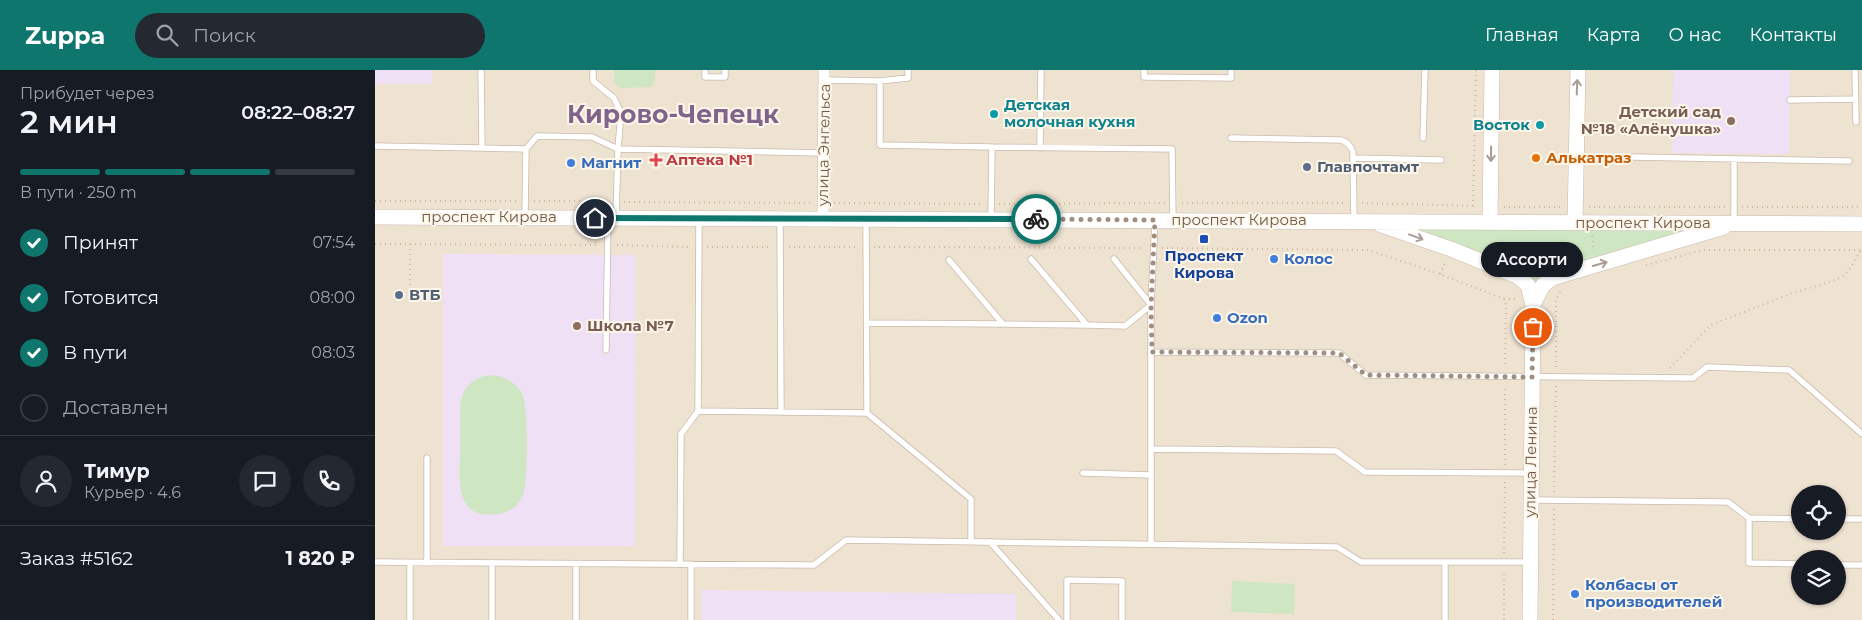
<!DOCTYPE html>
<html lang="ru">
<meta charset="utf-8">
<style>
:root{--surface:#171b24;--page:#242831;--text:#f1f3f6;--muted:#9ea1a6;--line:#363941;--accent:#0f766e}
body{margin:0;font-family:Montserrat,sans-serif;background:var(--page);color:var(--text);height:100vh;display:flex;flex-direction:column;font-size:19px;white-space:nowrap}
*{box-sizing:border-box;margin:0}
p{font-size:16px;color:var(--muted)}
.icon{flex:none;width:28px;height:28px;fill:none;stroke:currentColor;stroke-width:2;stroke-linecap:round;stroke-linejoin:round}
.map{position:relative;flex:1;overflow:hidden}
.side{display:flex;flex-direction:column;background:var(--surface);width:375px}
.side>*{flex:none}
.controls{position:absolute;left:1416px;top:415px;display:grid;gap:10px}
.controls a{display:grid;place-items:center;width:55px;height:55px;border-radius:50%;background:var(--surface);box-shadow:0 1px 4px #0004;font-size:25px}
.pin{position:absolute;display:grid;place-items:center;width:42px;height:42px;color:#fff;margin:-21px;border:2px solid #fff;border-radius:50%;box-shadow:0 1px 5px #0007}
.courier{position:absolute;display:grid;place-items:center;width:50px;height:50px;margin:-25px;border:4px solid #0f766e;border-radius:50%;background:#fff;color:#222;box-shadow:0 1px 6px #0007}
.bubble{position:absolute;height:35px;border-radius:18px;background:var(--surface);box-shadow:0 1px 4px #0004;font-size:16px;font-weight:600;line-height:35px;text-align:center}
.overview em{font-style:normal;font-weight:600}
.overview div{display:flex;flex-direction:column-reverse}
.overview{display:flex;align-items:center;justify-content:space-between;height:85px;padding:0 20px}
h1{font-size:32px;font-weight:600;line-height:38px}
.bar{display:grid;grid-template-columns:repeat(4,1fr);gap:8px 5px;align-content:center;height:60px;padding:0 20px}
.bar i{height:6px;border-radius:4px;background:var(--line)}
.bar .current{background:var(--accent)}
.bar p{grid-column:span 4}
.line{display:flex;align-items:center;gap:12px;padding:0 20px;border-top:1px solid var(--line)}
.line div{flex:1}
.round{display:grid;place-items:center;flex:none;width:52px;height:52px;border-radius:26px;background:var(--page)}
ol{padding:0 20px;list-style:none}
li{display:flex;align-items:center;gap:15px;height:55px}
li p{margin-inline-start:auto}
li .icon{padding:5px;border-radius:50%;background:var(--accent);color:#fff;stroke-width:4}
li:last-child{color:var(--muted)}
li i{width:28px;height:28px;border:2px solid var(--line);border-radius:50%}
header{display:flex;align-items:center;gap:30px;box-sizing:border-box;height:70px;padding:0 25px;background:var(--accent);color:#fff}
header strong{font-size:24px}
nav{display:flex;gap:28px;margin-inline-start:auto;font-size:18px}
.search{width:350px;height:45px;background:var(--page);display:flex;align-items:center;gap:12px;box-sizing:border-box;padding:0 18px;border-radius:28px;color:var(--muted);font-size:19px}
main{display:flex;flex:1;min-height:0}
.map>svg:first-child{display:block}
.residential{fill:#eee2d1;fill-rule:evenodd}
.education{fill:#efe0f6}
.green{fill:#cfe6c3}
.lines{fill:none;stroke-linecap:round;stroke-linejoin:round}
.service-casing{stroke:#cabaab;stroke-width:7}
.minor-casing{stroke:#cabaab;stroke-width:12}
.tertiary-casing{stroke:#cabaab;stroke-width:16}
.path{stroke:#d1b6a1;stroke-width:2;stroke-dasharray:1 4;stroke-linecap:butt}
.service{stroke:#fff;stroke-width:5.5}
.minor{stroke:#fff;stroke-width:11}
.tertiary{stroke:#fff;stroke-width:15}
.oneway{stroke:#a99c94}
.done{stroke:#a08f81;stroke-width:5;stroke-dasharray:0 9}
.route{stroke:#0f766e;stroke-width:6}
.culture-dot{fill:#0f9aa8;stroke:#fdf6e9;stroke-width:2}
.education-dot{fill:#8d6e63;stroke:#fdf6e9;stroke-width:2}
.food-dot{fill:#e8710a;stroke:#fdf6e9;stroke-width:2}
.health-dot{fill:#e0444e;stroke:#fdf6e9;stroke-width:2}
.shop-dot{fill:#3f7fe0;stroke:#fdf6e9;stroke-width:2}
.service-dot{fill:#5c6f8a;stroke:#fdf6e9;stroke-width:2}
.transit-dot{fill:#1a4fb4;stroke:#fdf6e9;stroke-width:2}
.labels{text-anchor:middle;stroke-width:4;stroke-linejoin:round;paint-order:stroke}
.culture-label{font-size:15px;font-weight:bold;fill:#0d838f;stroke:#fdf6e9;text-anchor:start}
.education-label{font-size:15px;font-weight:bold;fill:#785e54;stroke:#fdf6e9;text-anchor:end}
.street-label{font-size:15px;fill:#705a4c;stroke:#fdf6e9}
.food-label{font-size:15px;font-weight:bold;fill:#c56008;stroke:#fdf6e9;text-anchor:start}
.health-label{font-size:15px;font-weight:bold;fill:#be3a42;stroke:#fdf6e9;text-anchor:start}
.shop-label{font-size:15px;font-weight:bold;fill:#366cbe;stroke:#fdf6e9;text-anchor:start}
.service-label{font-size:15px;font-weight:bold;fill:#4e5e75;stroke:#fdf6e9;text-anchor:start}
.transit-label{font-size:15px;font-weight:bold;fill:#164399;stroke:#fdf6e9}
.town-label{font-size:25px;font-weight:bold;fill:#80648c;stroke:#fdf6e9}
</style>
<header>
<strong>Zuppa</strong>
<div class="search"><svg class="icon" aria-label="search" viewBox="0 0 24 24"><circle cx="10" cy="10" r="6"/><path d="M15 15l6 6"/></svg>Поиск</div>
<nav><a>Главная</a><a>Карта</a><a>О нас</a><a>Контакты</a></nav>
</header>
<main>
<section class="side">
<div class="overview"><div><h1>2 мин</h1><p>Прибудет через</p></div><em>08:22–08:27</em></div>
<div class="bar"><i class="current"></i><i class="current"></i><i class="current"></i><i></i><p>В пути · 250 m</p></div>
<ol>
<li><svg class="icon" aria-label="check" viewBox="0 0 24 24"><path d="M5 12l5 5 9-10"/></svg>Принят<p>07:54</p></li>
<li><svg class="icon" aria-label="check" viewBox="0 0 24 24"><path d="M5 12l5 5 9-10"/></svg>Готовится<p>08:00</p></li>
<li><svg class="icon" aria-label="check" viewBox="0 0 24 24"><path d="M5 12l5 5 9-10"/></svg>В пути<p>08:03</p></li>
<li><i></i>Доставлен</li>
</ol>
<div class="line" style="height:90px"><a class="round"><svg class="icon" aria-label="person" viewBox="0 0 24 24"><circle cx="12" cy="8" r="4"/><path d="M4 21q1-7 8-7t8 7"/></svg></a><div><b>Тимур</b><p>Курьер · 4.6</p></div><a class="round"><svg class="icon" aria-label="chat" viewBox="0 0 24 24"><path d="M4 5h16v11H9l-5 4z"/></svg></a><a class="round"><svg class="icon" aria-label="phone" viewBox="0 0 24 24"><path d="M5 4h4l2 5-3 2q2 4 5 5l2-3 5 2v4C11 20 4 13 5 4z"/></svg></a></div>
<div class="line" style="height:65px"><div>Заказ #5162</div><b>1 820 ₽</b></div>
</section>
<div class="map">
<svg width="1487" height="550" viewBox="0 0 1487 550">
<rect width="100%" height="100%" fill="#faf2e3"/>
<path class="residential" d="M0,0H1487V550H0ZM1425,424H1462V461H1425ZM1425,489H1462V526H1425Z"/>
<path class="education" d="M0,0H57V14H0Z
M1298,0H1415L1414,84L1297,83Z
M68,184L261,185L260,476H68Z
M326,520L641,524V550H327Z"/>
<path class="green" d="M239,0H280V9L277,17L248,18L243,17L240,13Z
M995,151L1359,153L1168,215H1153Z
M115,305C128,306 140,311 147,323C154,335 153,412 148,425C144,437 133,443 122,444C81,450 84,413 85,385C85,368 85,352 85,335C88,317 97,308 115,305Z
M857,511L920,514L919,544L856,542Z"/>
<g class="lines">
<g class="service-casing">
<path id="service" d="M106,0L107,78L151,79L162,66L217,67L243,79L246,43L239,28L218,11V0
M330,0V7H350V0
M533,0V8L505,11V75L617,77
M769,0V7L856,8V0
M1480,0L1481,52
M449,10L505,11
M1415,30L1480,29
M856,68L966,70C973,72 976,76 978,82L979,151
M1048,68L1050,0
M0,76L107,78
M665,78L666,0
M1258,87L1474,91
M978,88L1066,90
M150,147L151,79
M241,147L243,79L448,83
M616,148L617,77L797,79L798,150
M405,149L406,342
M491,151L492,343L596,429V471
M1359,153V89
M656,189L712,255L750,256L776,235L739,189
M574,190L628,254L712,255
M492,253L628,254
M231,280L233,149
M777,282L964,283L991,305L1318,308L1332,297L1414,300L1487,364
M323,341L324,148
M776,379L961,381L990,402L1155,403
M708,403L776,405V474
M776,405V235L780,152
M1158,430L1353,432L1374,448L1425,449
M1374,448V493L1425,494
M1462,449H1487
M615,472L684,550
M0,492L439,495L471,470L962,477L986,492H1155
M52,493V388
M117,493V550
M305,494L306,364L323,341L492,343
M1462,495H1487
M35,550V493
M201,550V494
M316,550V494
M692,550V510L747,511V550
M1070,550V492"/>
</g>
<g class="minor-casing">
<path id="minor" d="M448,149L449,0"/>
</g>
<g class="tertiary-casing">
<path id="tertiary" d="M0,147L1487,154
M1115,151L1117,0
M1200,153L1203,0
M1006,155L1076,179L1142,206L1153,215L1158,235L1155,550
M1158,235L1168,215L1177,208L1349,157"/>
</g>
<path class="path" d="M0,131H142
M159,131H232
M249,132L437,133
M459,133L607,134
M807,133H970
M987,133L1102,136
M624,134L790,133
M1098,136L1101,0
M1129,137H1187
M1214,137H1350
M1367,137H1487
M220,162L221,175
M1217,166L1219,181
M0,174L224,175
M35,174V224
M242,175L314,177
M332,177H397
M414,177H482
M499,177L769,178
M787,178L993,180L1065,204L1129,229L1131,235L1130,298
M1271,195L1327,180H1487
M1065,204L1071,190
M1129,229H1144
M1181,297V229L1186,221
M1295,298L1336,255L1415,224L1454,212L1467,207L1474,200L1486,180
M1130,395V315
M1179,422L1181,314
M1129,483L1130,412
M1129,550V500
M1178,550L1179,439"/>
<use href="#service" class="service"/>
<use href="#minor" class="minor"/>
<use href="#tertiary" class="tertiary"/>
</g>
<defs><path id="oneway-shaft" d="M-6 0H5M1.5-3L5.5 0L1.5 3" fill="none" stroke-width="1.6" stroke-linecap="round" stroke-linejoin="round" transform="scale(1.25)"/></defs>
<g class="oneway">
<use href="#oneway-shaft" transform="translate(1202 17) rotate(-88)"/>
<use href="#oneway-shaft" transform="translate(1116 84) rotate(91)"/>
<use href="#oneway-shaft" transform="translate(1041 167) rotate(20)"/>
<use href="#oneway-shaft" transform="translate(1225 194) rotate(-16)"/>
</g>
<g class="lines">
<path class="done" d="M661,149L780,150L776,235L777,282L964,283L991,305L1157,307L1158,257"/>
<path class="route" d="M220,148L661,149"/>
</g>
<g class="culture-dot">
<circle cx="619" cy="44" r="5"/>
<circle cx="1165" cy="55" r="5"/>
</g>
<g class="education-dot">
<circle cx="1356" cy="51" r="5"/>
<circle cx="202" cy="256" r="5"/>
</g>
<circle class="food-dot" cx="1161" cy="88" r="5"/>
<path class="health-dot" d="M278.5 82.5h5v5h5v5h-5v5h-5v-5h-5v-5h5z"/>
<g class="shop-dot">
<circle cx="196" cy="93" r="5"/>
<circle cx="899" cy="189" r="5"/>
<circle cx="842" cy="248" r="5"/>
<circle cx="1200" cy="524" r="5"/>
</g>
<g class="service-dot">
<circle cx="932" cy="97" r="5"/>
<circle cx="24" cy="225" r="5"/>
</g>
<rect class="transit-dot" x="824" y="164" width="10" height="10" rx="2.5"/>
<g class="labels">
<g class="culture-label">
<text x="629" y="40">Детская<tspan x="629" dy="17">молочная кухня</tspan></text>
<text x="1155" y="60" text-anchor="end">Восток</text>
</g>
<g class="education-label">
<text x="1346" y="47">Детский сад<tspan x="1346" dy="17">№18 «Алёнушка»</tspan></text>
<text x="212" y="261" text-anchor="start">Школа №7</text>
</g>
<g class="street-label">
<text transform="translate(449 75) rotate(-89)" y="5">улица Энгельса</text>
<text x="114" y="152">проспект Кирова</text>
<text x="864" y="155">проспект Кирова</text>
<text x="1268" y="158">проспект Кирова</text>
<text transform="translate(1156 392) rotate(-89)" y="5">улица Ленина</text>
</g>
<g class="food-label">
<text x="1171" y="93">Алькатраз</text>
</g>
<g class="health-label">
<text x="291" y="95">Аптека №1</text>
</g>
<g class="shop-label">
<text x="206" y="98">Магнит</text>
<text x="909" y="194">Колос</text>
<text x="852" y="253">Ozon</text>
<text x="1210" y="520">Колбасы от<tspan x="1210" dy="17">производителей</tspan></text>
</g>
<g class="service-label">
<text x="942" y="102">Главпочтамт</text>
<text x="34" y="230">ВТБ</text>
</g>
<g class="transit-label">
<text x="829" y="191">Проспект<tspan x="829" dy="17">Кирова</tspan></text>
</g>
<g class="town-label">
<text x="298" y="53">Кирово-Чепецк</text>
</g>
</g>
</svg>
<div class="controls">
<a><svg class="icon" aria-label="locate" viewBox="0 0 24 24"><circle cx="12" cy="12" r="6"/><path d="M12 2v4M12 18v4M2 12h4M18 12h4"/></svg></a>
<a><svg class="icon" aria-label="layers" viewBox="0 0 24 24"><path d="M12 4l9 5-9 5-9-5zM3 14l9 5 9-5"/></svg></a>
</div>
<div class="pin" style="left:1158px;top:257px;background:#ea580c"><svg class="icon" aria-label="bag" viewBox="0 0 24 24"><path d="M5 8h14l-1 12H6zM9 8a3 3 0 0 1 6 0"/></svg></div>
<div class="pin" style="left:220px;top:148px;background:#1f2937"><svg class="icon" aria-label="home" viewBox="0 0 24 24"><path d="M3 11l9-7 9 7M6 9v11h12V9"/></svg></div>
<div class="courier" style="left:661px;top:149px"><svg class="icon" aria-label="bike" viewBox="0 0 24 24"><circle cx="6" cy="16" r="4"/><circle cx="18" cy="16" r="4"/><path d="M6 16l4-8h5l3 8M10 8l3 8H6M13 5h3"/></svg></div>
<div class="bubble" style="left:1106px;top:172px;width:102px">Ассорти</div>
</div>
</main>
